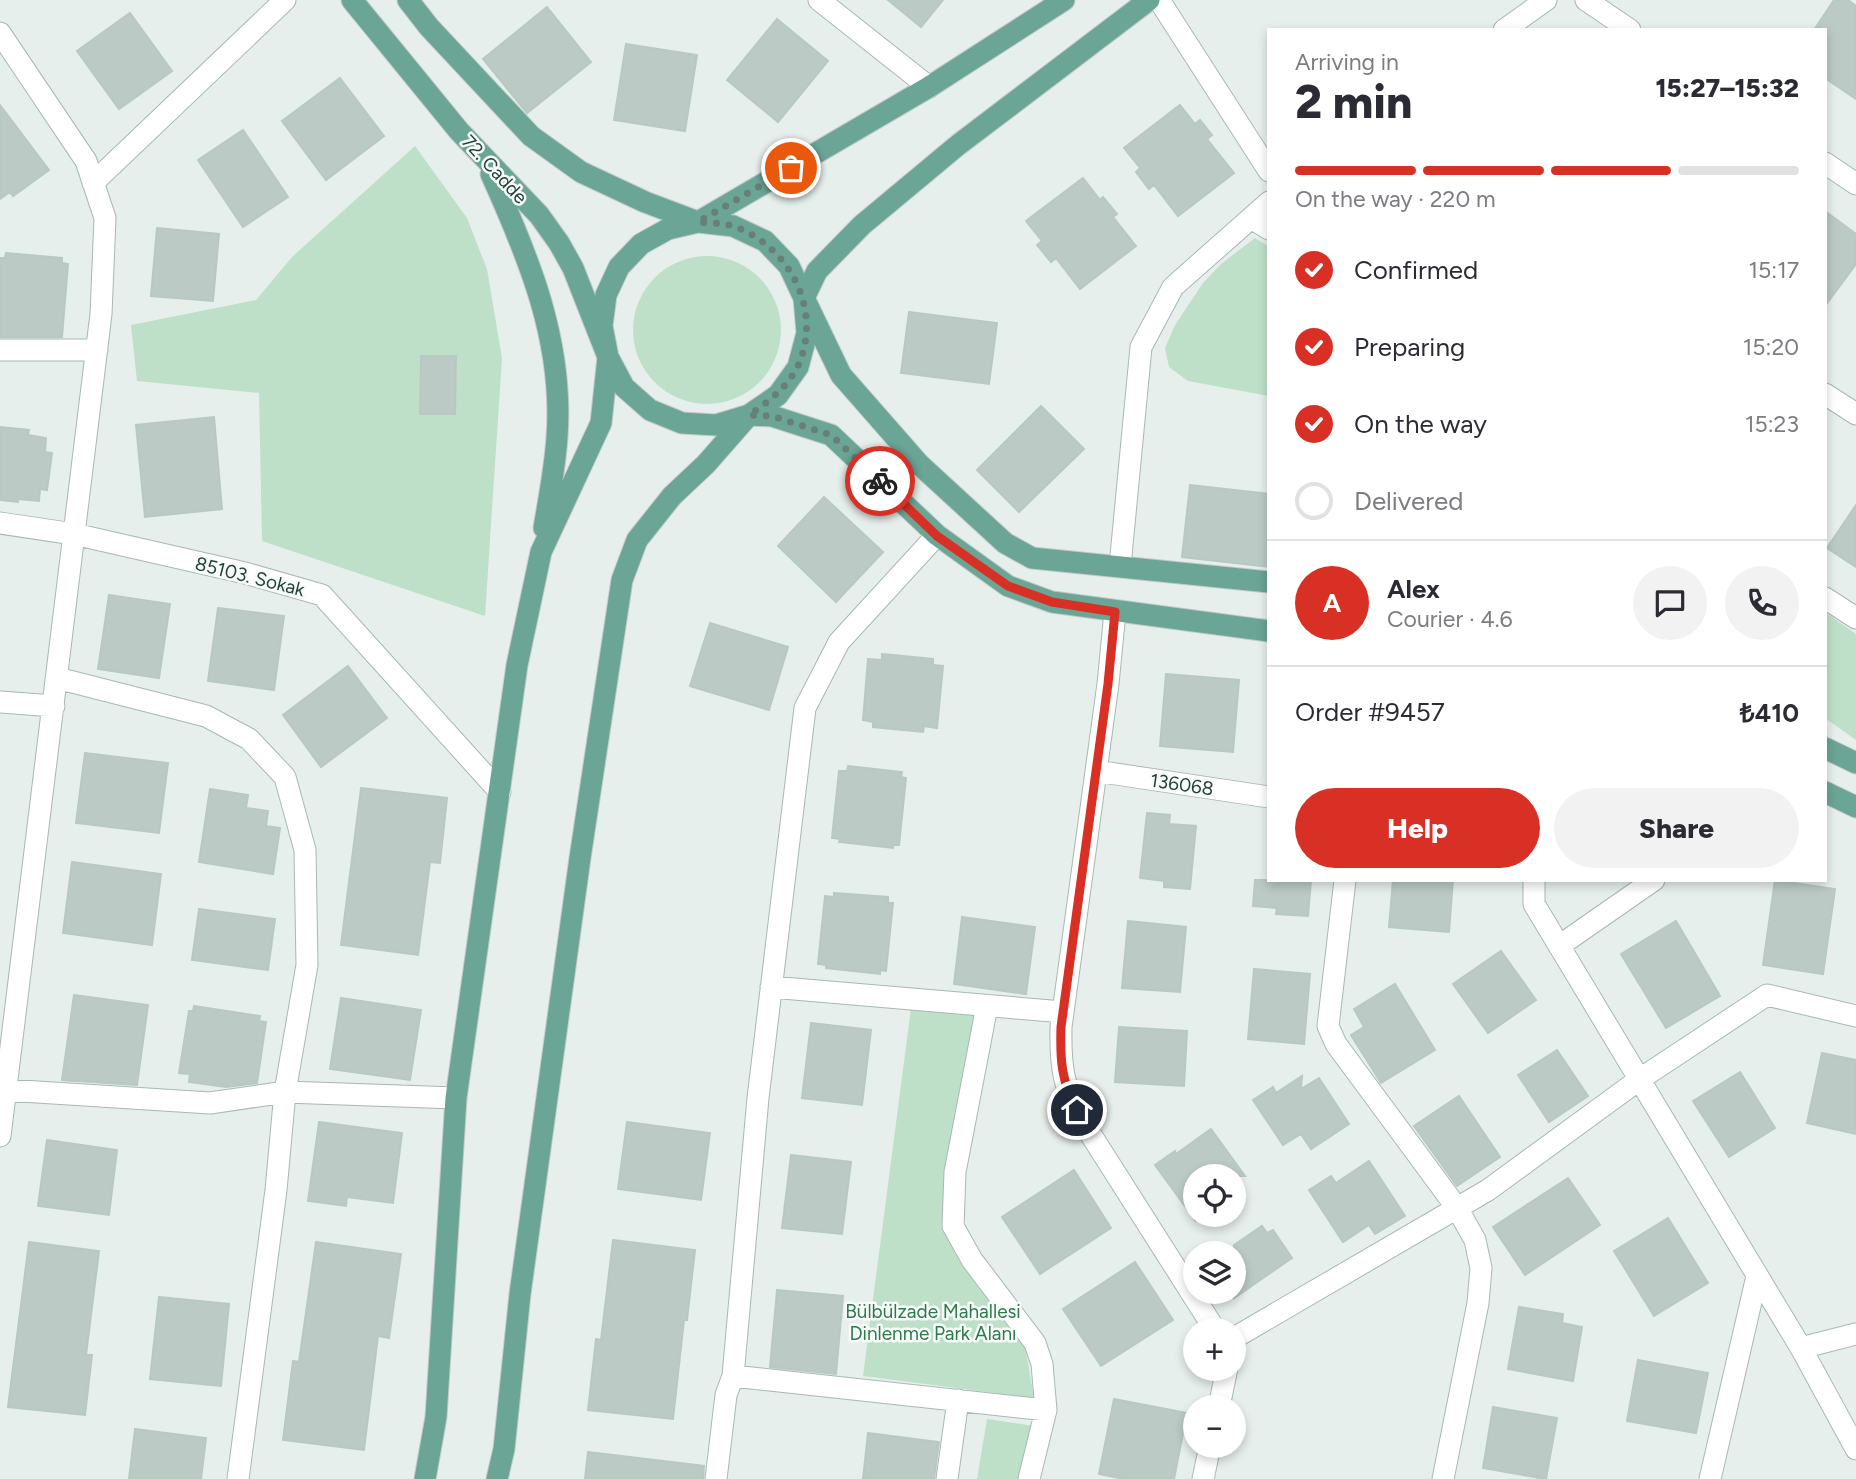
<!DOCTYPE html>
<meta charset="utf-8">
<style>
:root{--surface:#fff;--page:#f2f2f3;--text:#2b2b33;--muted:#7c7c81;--line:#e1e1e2;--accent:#d93025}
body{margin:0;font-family:Figtree,sans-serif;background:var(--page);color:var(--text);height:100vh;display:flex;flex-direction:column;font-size:26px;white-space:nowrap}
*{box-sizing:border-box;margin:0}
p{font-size:23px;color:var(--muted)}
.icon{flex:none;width:38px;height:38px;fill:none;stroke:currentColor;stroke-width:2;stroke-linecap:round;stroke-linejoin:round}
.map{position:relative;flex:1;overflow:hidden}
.side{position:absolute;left:1267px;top:28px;width:560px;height:854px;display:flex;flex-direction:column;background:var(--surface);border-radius:0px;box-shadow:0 4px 10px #0003}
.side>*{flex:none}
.tools{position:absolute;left:1183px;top:1164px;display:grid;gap:14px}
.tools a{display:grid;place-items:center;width:63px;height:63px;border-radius:50%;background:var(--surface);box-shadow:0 4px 10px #0003;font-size:35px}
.pin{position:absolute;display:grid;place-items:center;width:60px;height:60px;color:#fff;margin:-30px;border:4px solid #fff;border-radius:50%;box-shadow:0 2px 7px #0007}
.courier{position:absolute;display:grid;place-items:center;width:70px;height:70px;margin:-35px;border:5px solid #d93025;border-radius:50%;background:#fff;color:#222;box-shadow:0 2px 9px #0007}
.overview em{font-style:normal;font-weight:800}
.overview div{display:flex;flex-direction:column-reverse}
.overview{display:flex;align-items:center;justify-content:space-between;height:119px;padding:0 28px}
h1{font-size:46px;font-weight:800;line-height:52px}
.bar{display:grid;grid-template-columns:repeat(4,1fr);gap:10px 7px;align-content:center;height:84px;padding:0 28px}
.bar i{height:9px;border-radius:5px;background:var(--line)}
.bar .on{background:var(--accent)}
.bar p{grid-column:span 4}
.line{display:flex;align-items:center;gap:18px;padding:0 28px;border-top:2px solid var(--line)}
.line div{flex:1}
.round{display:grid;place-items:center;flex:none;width:74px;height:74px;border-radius:37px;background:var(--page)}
ol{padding:0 28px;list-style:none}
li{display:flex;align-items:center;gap:21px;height:77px}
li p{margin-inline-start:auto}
li .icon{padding:7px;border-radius:50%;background:var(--accent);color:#fff;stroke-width:4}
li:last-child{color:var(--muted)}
li i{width:38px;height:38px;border:4px solid var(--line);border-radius:50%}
.action{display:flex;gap:14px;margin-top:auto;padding:14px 28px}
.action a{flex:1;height:80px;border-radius:42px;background:var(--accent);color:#fff;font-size:28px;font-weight:800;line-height:80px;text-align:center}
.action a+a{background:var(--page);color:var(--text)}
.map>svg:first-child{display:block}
.green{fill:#bfe0c8}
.building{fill:#bbcac4;stroke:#b8c9c2;stroke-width:2}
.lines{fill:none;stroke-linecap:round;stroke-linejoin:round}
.minor-casing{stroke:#a8b8b2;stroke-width:23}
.major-casing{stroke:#c2cac8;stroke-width:23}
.minor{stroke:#fff;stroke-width:21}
.major{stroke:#6aa596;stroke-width:21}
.done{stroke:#687f78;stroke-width:7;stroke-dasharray:0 12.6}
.route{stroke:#d93025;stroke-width:9}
.labels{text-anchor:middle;stroke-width:5;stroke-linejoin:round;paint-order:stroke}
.street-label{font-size:19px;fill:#24423a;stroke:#f7fbf9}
.park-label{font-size:19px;fill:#2d7a4b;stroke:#f7fbf9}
</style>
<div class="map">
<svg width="1856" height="1479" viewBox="0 0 1856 1479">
<rect width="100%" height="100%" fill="#e6efeb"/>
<path class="green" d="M415,146L467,218L487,269L502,358L485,616L262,541L259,393L137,381L131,325L256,300L292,257Z
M1255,238L1269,247V396L1188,381L1169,367L1165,348L1175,325L1203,283L1221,264Z
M633 330a74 74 0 1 1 148 0a74 74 0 1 1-148 0Z
M1825,612L1856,634V740L1825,718Z
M911,1008L976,1013L948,1234L1025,1346L1034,1398L863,1376Z
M987,1419L1034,1426L1024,1479H977Z"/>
<path class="building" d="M888,0H943L921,27Z
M1834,0H1848L1856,6V99L1825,78V30H1814Z
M547,7L591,62L527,113L483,59Z
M130,13L172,71L119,109L77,51Z
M777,19L828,61L778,122L727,80Z
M626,44L697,55L685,131L614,120Z
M340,78L384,136L326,180L282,121Z
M0,105L49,170L13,196L10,192L0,199Z
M1180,105L1195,124L1200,120L1212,135L1207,139L1234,173L1178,216L1154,185L1149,189L1136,172L1140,168L1124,148Z
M243,130L288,197L243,227L198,160Z
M1083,178L1100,200L1103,197L1117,214L1113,217L1136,246L1080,289L1056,258L1051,262L1037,245L1042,241L1026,221Z
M1825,211L1856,234V264L1825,306Z
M157,228L219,234L213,301L151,296Z
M6,253L62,258V263L68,264L62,337H0V258H5Z
M909,312L997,323L989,384L901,373Z
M421,356H456L455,414H420Z
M1041,406L1084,449L1019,512L977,470Z
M214,417L222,509L145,517L136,425Z
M0,427L29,430L28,435L46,438L45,452L52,453L47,490L40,489L39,501L18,499V502L0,500Z
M1190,485L1269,494V567L1182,557Z
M824,497L883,552L836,602L778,546Z
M1856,505V567L1827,548Z
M109,595L170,604L159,678L98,669Z
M218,608L284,616L274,690L208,681Z
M710,623L788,647L769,710L690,686Z
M882,654L933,659V665L943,666L937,728L924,726L923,732L873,727V722L863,720L868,659L882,660Z
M348,666L387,718L321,767L283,715Z
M1166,674L1239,680L1233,752L1160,746Z
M85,753L168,763L159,833L76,823Z
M848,766L902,772L901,777L906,778L899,845H893V848L839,842L840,839L832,838L839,771H847Z
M361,788L447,798L440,863L430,862L418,955L341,945Z
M210,789L248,795L246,808L268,811L266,826L280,828L273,874L199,862Z
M1147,813L1170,815L1169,824L1196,826L1190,889L1164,887V881L1140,878Z
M72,862L161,874L152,945L63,933Z
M1255,880H1311L1308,916L1276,914L1277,908L1253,906Z
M1393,880H1453L1449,932L1389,927Z
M1775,880L1835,889L1823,974L1763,965Z
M834,893L888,897V903H893L886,971L880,970V974L826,968V965L818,964L825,896L834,897Z
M199,909L275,919L268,970L192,960Z
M962,917L1035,927L1026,994L954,984Z
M1128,921L1186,927L1180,992L1122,988Z
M1676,921L1720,996L1666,1028L1621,954Z
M1501,951L1536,1000L1488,1033L1453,984Z
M1254,969L1310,974L1304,1044L1248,1039Z
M1395,984L1435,1050L1381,1083L1351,1035L1364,1027L1354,1009Z
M74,995L148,1005L137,1085L62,1080Z
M341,998L421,1010L410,1080L330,1069Z
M194,1006L260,1016L259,1021L266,1022L257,1083L226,1087L189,1082L190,1074L179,1073L189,1011H193Z
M811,1023L871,1030L862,1105L802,1098Z
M1119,1027L1187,1031L1184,1086L1115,1082Z
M1557,1050L1588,1096L1549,1122L1518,1075Z
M1822,1053L1856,1060V1134L1807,1123Z
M1740,1072L1775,1128L1729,1157L1693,1101Z
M1302,1076L1301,1089L1319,1078L1349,1124L1311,1149L1301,1134L1283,1145L1253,1100L1273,1087L1276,1093Z
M1459,1096L1500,1157L1457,1186L1414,1126Z
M319,1122L402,1133L393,1203L347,1197L346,1206L308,1201Z
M627,1122L710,1133L701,1200L618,1189Z
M1211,1129L1245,1176H1195V1220L1155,1165L1175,1151L1176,1154Z
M47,1140L117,1150L109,1215L38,1206Z
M791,1155L851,1162L842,1234L782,1228Z
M1369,1161L1405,1216L1375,1234L1369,1225L1343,1242L1309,1190L1331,1176L1336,1183Z
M1074,1170L1111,1228L1040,1274L1002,1217Z
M1568,1178L1600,1225L1525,1275L1493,1227Z
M1668,1218L1708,1283L1654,1316L1614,1251Z
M1262,1226L1267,1233L1273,1230L1292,1258L1234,1298V1245Z
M613,1240L695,1250L687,1320H684L673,1419L588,1410L596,1339L601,1340Z
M29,1242L99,1251L86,1355H92L85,1415L8,1407Z
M316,1242L401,1254L389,1338L378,1336L364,1450L283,1440L293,1361L299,1362Z
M1135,1262L1173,1320L1101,1366L1063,1309Z
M777,1290L843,1296L836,1374L770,1367Z
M159,1297L229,1304L221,1386L150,1379Z
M1519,1307L1563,1314L1562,1323L1582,1327L1573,1381L1508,1369Z
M1638,1360L1708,1373L1696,1433L1627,1421Z
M1114,1399L1187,1413L1174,1479H1124L1099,1474Z
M1493,1407L1557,1418L1546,1479L1483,1468Z
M135,1429L206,1438L201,1479H129Z
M868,1433L939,1442L934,1479H863Z
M588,1452L704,1466L703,1479H585Z"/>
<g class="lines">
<g class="minor-casing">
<path id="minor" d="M819,0L929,87
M1159,0L1269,171
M1586,0L1630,30
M1504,30L1546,0
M0,33L86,161L105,218L101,314L0,1136
M1825,163L1856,184
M93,183L285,0
M1251,218L1269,229
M0,350H97
M1825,394L1856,414
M0,523L74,534L245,573L322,595L500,792
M1120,566L1141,347L1173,287L1269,202
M1825,598L1856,618
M1115,612L1108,684L1061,1027C1060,1073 1064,1087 1086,1127L1215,1330
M57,678L206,716L249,739L285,777L305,850L307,965L285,1092L276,1190L238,1479
M0,702L54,706
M1096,771L1269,797
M1345,880L1328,1026L1336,1044L1457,1208L1475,1240L1481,1268L1478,1303L1443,1479
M1534,880V904L1801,1348L1856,1449
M1559,946L1654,880
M771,987L1063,1012
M987,1006L955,1172L953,1226L972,1260L1035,1343L1042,1364L1046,1410L1029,1479
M6,1090L210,1103L285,1092L456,1098
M1234,1338L1488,1190L1640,1079L1767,995L1856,1016
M1801,1348L1856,1334
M733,1376L1046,1410
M1219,1407L1227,1368
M716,1479L726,1395L733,1376L758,1098L805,708L839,642L937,535
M947,1479L958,1400
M1203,1479L1210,1446
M1710,1479L1757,1276"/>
</g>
<g class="major-casing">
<path id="major" d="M352,0L459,131L539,215L559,243L573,268L608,357L601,423L541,552L517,665L456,1098L436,1417L425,1479
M408,0L429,27L531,136L581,172L645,202L698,222L929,87L1064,0
M1149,0L958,145L862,225L817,271L804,298L807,333L798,367L778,395L749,415L716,425L682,423L650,410L624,387L608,357L602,326L606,295L619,267L641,244L668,229L698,222L733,226L765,241L789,266L804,298L841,375L919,464L1005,543L1032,558L1269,582
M491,174C529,258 564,342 557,437C555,468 549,498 544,528
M1825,748L1856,763
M1825,792L1856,807
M497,1479L504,1449L520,1294L580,858L622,580L637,540L672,496L706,464L749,415L772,416L831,435L937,535L1008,586L1052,602L1269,631"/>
</g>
<use href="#minor" class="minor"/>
<use href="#major" class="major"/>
</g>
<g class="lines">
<path class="done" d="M791,168L698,222C710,223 725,223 736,227C790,248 823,310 798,366C787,388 768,402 749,415L772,416L831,435L880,481"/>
<path class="route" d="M880,481L937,536L1008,586L1052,602L1115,612L1108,684L1061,1027C1060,1059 1061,1081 1077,1110"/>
</g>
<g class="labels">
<g class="street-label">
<text transform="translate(495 169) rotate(47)" y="7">72. Cadde</text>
<text transform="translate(250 576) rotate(14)" y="7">85103. Sokak</text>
<text transform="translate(1182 784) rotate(8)" y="7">136068</text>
</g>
<g class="park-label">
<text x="933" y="1318">Bülbülzade Mahallesi<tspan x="933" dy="22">Dinlenme Park Alanı</tspan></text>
</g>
</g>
</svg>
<div class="tools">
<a><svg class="icon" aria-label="locate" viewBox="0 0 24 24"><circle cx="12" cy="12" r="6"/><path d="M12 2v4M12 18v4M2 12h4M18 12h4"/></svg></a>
<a><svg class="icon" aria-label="layers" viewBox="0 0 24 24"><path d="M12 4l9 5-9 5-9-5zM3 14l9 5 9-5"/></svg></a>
<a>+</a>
<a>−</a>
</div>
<div class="pin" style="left:791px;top:168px;background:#ea580c"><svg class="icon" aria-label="bag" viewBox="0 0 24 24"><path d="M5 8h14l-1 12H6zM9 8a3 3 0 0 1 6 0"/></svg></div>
<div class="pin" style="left:1077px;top:1110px;background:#1f2937"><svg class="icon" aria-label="home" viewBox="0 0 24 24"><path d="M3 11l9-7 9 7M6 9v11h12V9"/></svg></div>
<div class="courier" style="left:880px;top:481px"><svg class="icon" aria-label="bike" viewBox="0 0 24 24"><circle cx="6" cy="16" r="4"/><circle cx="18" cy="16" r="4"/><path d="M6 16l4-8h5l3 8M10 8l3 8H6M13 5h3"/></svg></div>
<section class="side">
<div class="overview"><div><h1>2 min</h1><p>Arriving in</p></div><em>15:27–15:32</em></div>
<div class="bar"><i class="on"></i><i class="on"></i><i class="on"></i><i></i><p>On the way · 220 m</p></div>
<ol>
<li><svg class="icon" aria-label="check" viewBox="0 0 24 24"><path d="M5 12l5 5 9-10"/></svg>Confirmed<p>15:17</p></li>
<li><svg class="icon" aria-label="check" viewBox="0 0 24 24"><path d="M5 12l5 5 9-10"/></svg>Preparing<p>15:20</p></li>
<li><svg class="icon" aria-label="check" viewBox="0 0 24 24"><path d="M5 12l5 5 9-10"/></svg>On the way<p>15:23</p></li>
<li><i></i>Delivered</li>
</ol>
<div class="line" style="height:126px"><b class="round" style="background:var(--accent);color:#fff">A</b><div><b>Alex</b><p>Courier · 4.6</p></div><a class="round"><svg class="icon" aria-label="chat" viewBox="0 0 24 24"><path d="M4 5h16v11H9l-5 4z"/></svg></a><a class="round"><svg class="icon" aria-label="phone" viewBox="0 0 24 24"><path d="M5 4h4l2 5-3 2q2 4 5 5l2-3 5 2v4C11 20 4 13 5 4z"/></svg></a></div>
<div class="line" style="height:91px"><div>Order #9457</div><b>₺410</b></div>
<div class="action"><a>Help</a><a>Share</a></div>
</section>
</div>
